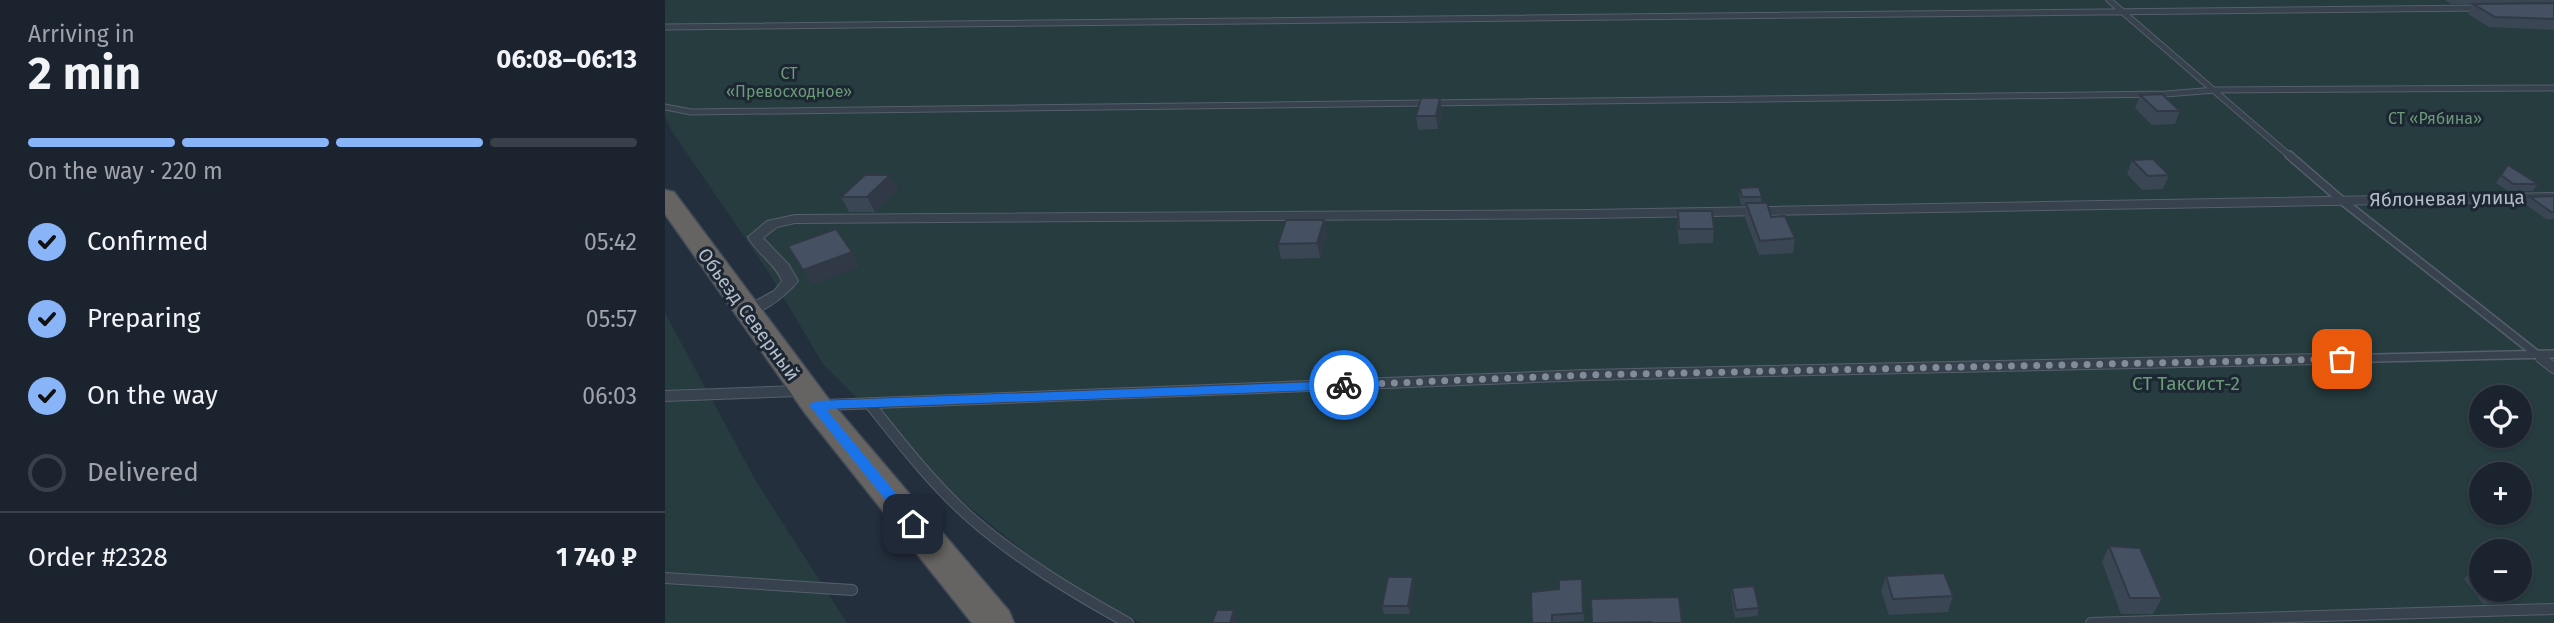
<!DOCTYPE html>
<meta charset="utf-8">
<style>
:root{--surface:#1b232e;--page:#242b36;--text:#f1f3f6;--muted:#a0a4aa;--line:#39404a;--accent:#8ab4f8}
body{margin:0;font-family:"Fira Sans",sans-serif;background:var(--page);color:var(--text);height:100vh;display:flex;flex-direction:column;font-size:26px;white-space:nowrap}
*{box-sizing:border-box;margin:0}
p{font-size:23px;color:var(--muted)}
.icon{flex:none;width:38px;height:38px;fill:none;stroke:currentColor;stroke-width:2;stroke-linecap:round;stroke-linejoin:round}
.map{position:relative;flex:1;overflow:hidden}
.details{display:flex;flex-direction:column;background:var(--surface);width:665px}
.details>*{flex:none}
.controls{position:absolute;left:1804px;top:385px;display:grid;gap:14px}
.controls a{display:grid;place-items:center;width:63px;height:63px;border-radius:50%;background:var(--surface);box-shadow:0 2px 5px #0004,0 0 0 2px var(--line);font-size:35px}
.pin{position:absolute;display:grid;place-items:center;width:60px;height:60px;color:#fff;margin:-30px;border-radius:14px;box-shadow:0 4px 10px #0006}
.courier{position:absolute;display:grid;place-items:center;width:70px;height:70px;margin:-35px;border:5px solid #1a73e8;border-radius:50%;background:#fff;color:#222;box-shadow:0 2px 9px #0007}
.headline em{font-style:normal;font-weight:700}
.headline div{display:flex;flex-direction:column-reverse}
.headline{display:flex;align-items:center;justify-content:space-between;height:119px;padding:0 28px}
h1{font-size:46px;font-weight:700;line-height:52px}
.bar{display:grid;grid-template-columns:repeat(4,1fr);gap:10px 7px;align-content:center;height:84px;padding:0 28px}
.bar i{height:9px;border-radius:5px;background:var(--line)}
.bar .selected{background:var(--accent)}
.bar p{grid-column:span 4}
.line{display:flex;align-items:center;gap:18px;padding:0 28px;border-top:2px solid var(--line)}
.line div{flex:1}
ol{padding:0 28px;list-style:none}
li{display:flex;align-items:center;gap:21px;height:77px}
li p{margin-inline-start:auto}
li .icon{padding:7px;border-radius:50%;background:var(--accent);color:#111;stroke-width:4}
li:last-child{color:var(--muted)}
li i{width:38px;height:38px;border:4px solid var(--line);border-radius:50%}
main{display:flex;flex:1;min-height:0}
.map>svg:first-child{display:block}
.green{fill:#263c3f;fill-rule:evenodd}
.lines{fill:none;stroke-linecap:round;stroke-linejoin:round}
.service-far2-casing{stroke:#565f6c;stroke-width:7}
.service-far1-casing{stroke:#565f6c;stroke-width:10}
.service-casing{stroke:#565f6c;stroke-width:12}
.minor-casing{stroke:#565f6c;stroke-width:2}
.trunk-casing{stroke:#434c59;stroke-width:3}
.service-far2{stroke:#38414e;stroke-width:5}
.service-far1{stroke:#38414e;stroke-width:7}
.service{stroke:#38414e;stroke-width:10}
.minor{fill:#38414e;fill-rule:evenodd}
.trunk{fill:#656462;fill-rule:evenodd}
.wall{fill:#3b4654}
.shaded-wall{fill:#303945}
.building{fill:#455162;stroke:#303945;stroke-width:2}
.route{fill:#1a73e8}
.done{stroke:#828b98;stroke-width:7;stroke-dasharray:0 12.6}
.labels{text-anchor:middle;stroke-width:6;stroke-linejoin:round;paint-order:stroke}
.far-park-label{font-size:16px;fill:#6b9a76;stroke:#1d2633}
.street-label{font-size:19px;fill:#b4bcc9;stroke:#1d2633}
.park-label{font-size:19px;fill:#6b9a76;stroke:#1d2633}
</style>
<main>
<section class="details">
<div class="headline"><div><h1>2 min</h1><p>Arriving in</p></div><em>06:08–06:13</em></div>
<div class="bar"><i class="selected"></i><i class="selected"></i><i class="selected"></i><i></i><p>On the way · 220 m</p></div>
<ol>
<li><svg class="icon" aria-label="check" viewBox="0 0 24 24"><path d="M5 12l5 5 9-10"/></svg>Confirmed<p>05:42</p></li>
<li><svg class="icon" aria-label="check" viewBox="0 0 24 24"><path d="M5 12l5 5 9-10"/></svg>Preparing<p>05:57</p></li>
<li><svg class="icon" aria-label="check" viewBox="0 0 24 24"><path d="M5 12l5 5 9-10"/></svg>On the way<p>06:03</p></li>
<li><i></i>Delivered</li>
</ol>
<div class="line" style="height:91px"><div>Order #2328</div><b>1 740 ₽</b></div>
</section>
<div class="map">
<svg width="1889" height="623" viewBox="0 0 1889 623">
<rect width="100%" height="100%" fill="#242f3e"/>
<path class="green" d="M3,0H1889V623H476L395,581L286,492L158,364L104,273L6,130L0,116V1ZM1816,397H1855V436H1816ZM1816,474H1855V513H1816ZM1816,551H1855V590H1816Z
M0,313L92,483L182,623H0Z"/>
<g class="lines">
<g class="service-far2-casing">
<path id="service-far2" d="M1444,0L1626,157
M0,27L1816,8
M0,107L26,112L1501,94L1550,90L1889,88"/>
</g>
<g class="service-far1-casing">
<path id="service-far1" d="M1624,155L1675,199L1879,360
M1620,360L1889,354"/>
</g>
<g class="service-casing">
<path id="service" d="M1876,358L1889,368
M0,396L133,391
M204,403C236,443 268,485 307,519C354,560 409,593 463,623
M160,405L922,375L1701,358
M0,578L187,590
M1426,623L1889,609"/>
</g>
<g class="minor-casing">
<path id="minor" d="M1889,193V201L924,218L130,223L112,227L98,238L124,265L133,281C122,295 93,319 74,315L72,311L109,291L117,281C110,263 92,254 83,237L102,221L130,215L924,210Z"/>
</g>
<g class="trunk-casing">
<path id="trunk" d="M0,190L9,192L162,397L344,611L349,623H307L140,413L0,214Z"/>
</g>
<use href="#service-far2" class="service-far2"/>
<use href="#service-far1" class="service-far1"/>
<use href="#service" class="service"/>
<use href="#minor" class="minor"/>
<use href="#trunk" class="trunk"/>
</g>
<path class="wall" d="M1780,0H1889V3L1786,4Z
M1889,3V30L1824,27L1803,14L1808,4Z
M1475,95L1515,111L1510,124L1487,125L1470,108Z
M777,111L773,129L753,130L751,116Z
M1467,160L1504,175L1498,189L1477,190L1462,174Z
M1843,165L1873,184L1868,191H1843L1831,183Z
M225,175L233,189L210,212H184L176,197Z
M1075,188L1097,197L1096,203L1106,217L1130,238L1128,253L1094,255L1080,218L1081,205H1076L1074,195Z
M1889,196V219H1881L1860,204L1865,197Z
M1013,211L1049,229L1048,243L1014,244L1012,225Z
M659,220L662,234L655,258L616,259L613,244Z
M1444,546L1497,598L1488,614H1456L1437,562Z
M1806,571H1816V590H1843L1847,595L1840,603L1818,604L1799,579Z
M1221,576L1288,596L1283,612L1224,615L1216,591Z
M748,577L749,585L745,614H719L717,606Z
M917,579L919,621L867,623Z
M1067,588L1094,608L1092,616L1070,618L1066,596Z"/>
<path class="shaded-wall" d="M775,98L777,111L773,129L771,116Z
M225,175L233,189L210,212L202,197Z
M659,220L662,234L655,258L652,243Z
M187,252L195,267L147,285L138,270Z
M748,577L749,585L745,614L743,606Z
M569,610L572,618L571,623H565Z"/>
<path class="building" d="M1889,3V19L1830,17L1808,4Z
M1497,94L1515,111H1492L1475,95Z
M756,98H775L771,116H751Z
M1488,159L1504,175L1483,176L1467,160Z
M1843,165L1873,184H1848L1836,175Z
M200,175H225L202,197H176Z
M1094,187L1097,197H1077L1075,188Z
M1889,196V212H1886L1865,197Z
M1081,203H1102L1106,217L1120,216L1130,238L1095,241Z
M1013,211H1047L1049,229H1014Z
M621,220H659L652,243L613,244Z
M171,229L187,252L138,270L123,246Z
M1444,546L1475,548L1497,598H1465Z
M1806,571H1816V584Z
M1279,573L1288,596L1228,599L1221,576Z
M723,577H748L743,606H717Z
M917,579L918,613L887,615V623H867L866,592L894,589V580Z
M1089,586L1094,608L1071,610L1067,588Z
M1821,590H1843L1847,595L1826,596Z
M1014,597L1017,623H986V622L927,623L926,599Z
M552,610H569L565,623H547Z"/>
<path class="route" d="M679,381L685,385L679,389L161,409L253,520V528H243L144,405L151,401Z"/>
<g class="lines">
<path class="done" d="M679,385L922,375L1677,359"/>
</g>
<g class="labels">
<g class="far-park-label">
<text x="124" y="79">СТ<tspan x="124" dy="18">«Превосходное»</tspan></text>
<text x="1770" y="124">СТ «Рябина»</text>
</g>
<g class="street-label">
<text transform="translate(1782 198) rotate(-1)" y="7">Яблоневая улица</text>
<text transform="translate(84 314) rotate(54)" y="7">Обьезд Северный</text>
</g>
<g class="park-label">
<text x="1521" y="390">СТ Таксист-2</text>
</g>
</g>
</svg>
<div class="controls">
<a><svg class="icon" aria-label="locate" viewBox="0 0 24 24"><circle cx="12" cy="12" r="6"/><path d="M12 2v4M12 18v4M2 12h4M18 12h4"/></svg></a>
<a>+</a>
<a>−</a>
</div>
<div class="pin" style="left:1677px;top:359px;background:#ea580c"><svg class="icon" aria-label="bag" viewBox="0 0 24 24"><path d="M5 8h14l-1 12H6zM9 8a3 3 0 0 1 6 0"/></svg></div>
<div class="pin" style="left:248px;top:524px;background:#1f2937"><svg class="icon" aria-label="home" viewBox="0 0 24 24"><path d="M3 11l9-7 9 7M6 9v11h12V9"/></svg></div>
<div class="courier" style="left:679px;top:385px"><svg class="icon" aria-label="bike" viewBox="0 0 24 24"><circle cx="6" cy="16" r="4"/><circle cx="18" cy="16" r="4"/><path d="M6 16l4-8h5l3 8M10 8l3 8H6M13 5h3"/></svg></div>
</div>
</main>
